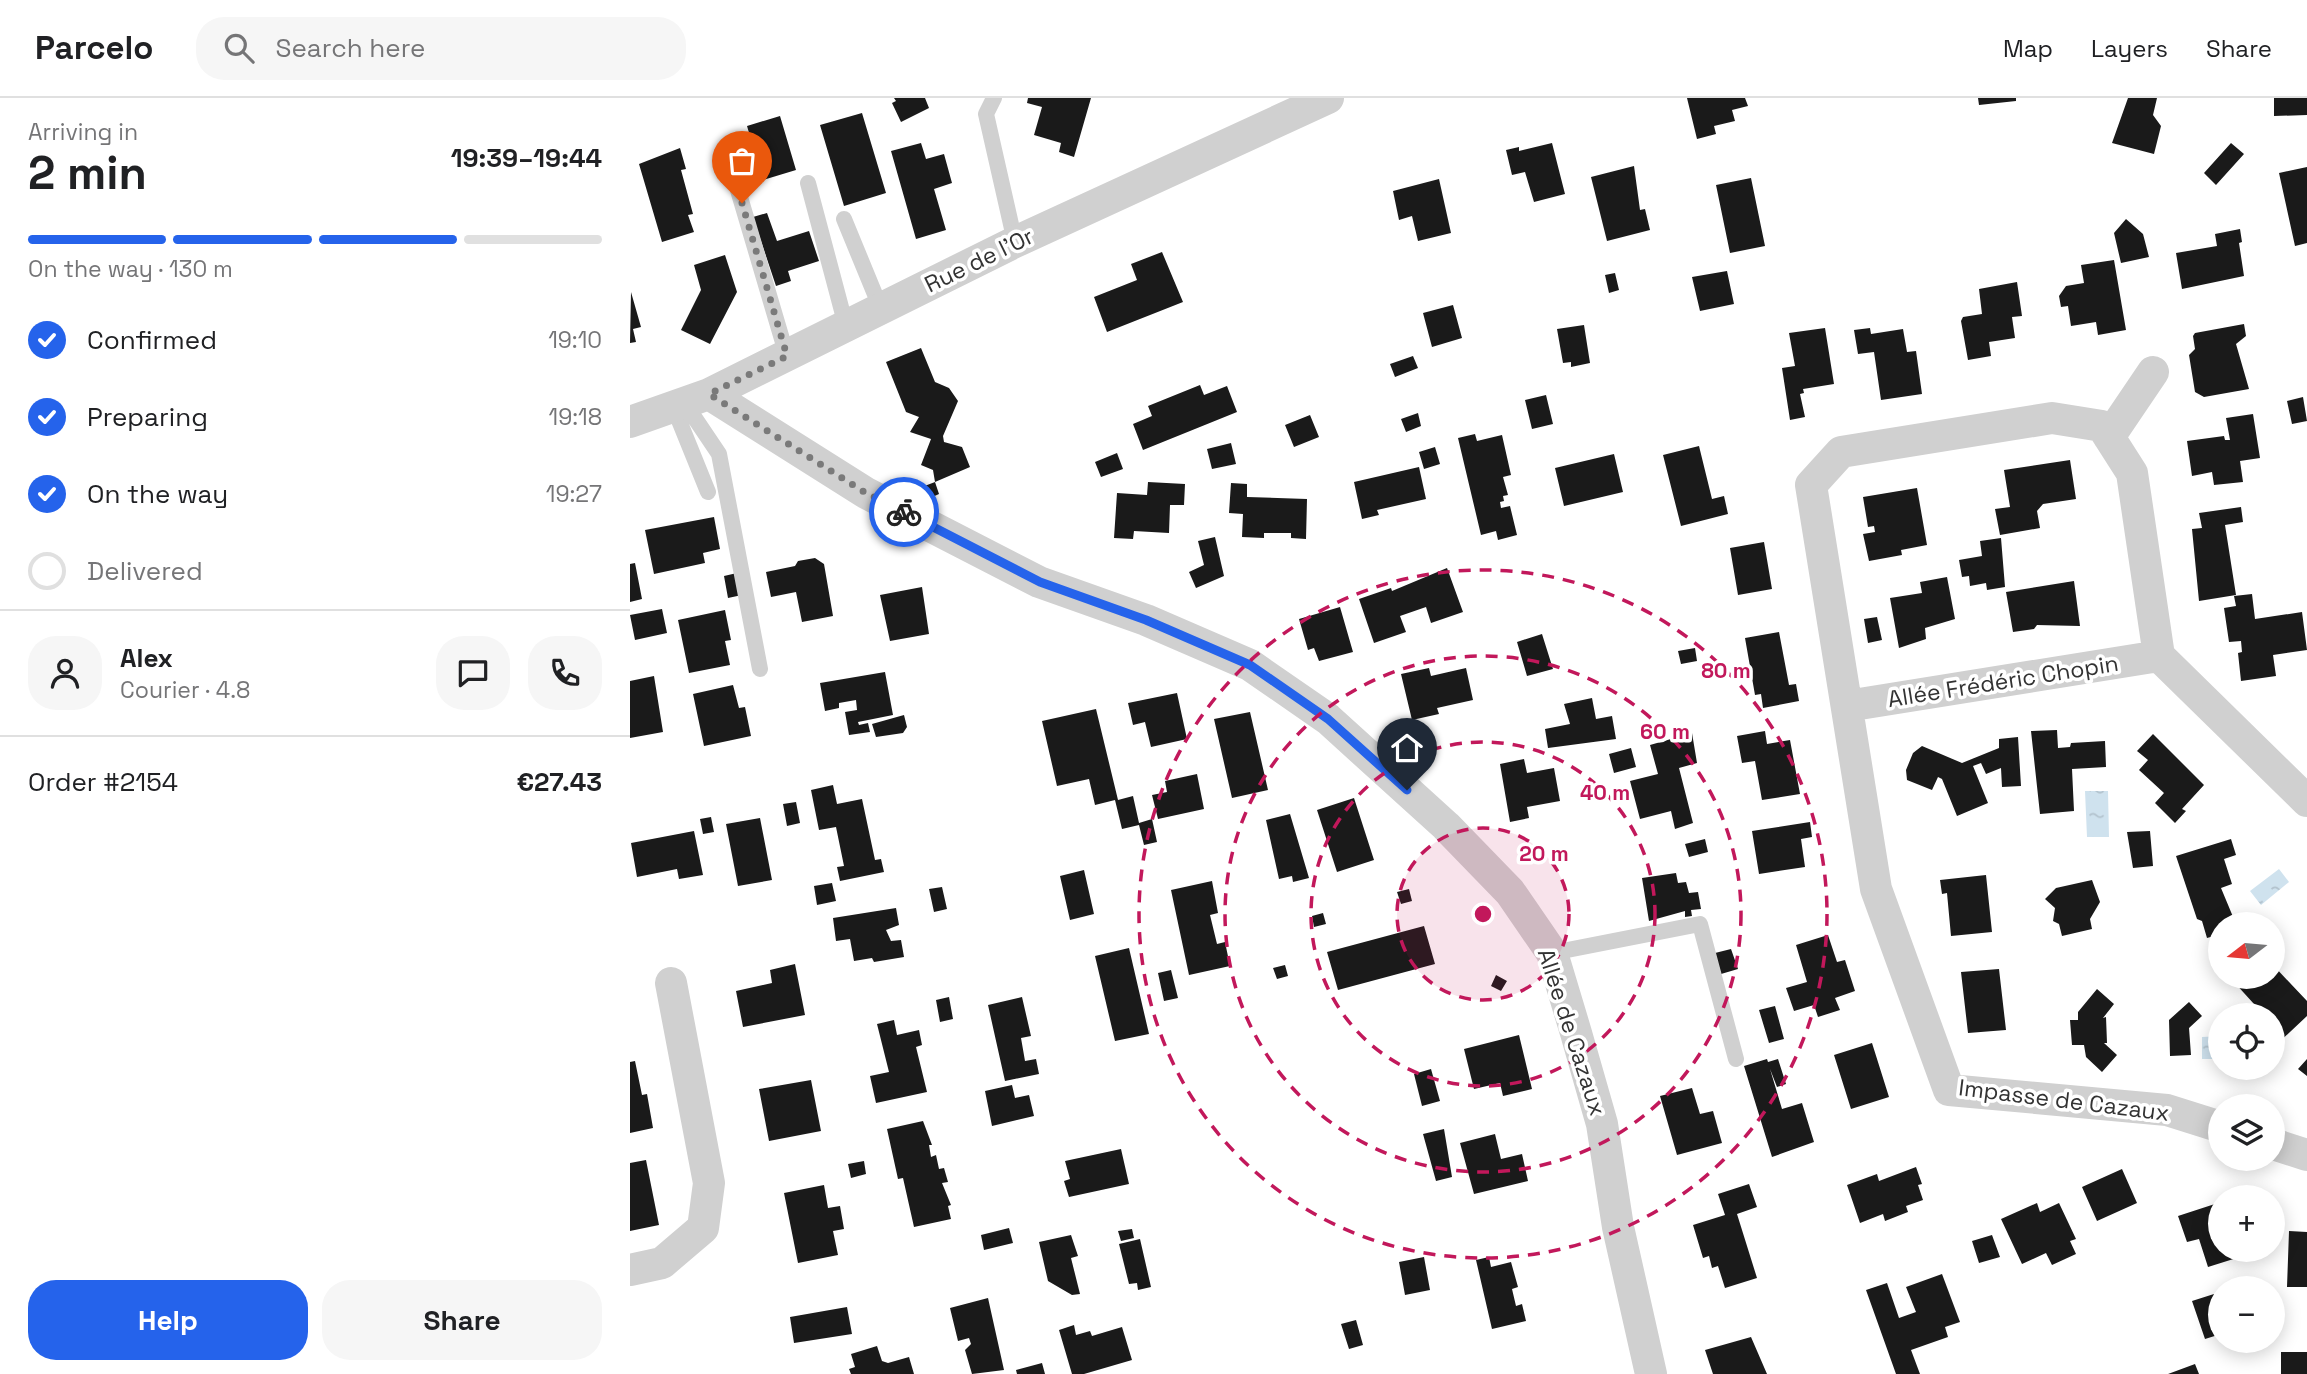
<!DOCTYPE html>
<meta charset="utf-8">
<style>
:root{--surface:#fff;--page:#f6f6f6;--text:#202124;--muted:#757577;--line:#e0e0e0;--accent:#2563eb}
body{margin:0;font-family:"Space Grotesk",sans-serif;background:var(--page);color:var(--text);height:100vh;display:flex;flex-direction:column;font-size:26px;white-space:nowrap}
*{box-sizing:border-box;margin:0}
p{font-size:23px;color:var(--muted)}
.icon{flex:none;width:38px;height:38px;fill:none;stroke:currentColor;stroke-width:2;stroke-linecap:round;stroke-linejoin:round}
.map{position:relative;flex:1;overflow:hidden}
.side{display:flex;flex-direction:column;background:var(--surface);width:630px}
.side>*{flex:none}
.needle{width:46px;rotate:254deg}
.tools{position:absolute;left:1578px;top:814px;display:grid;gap:14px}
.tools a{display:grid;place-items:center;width:77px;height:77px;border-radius:50%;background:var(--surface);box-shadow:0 4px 18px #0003;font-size:35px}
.pin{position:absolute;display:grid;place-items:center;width:60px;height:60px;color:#fff;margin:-72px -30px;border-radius:50% 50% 50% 0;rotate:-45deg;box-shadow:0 0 7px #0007}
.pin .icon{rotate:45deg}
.courier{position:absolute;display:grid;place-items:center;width:70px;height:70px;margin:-35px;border:5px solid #2563eb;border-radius:50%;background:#fff;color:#222;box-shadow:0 2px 9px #0007}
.overview em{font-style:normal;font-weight:700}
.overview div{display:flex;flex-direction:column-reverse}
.overview{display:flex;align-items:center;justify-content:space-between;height:119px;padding:0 28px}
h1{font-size:46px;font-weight:700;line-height:52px}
.bar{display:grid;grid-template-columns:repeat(4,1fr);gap:10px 7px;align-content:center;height:84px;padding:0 28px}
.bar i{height:9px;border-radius:5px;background:var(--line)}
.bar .current{background:var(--accent)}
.bar p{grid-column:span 4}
.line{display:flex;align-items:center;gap:18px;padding:0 28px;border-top:2px solid var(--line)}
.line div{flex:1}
.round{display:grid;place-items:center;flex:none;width:74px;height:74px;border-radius:28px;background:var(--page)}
ol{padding:0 28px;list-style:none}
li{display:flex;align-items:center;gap:21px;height:77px}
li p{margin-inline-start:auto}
li .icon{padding:7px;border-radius:50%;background:var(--accent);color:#fff;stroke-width:4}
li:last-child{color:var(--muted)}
li i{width:38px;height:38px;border:4px solid var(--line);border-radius:50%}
.primary-button{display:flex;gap:14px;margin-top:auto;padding:14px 28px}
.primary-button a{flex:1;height:80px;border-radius:28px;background:var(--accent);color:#fff;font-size:28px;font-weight:700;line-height:80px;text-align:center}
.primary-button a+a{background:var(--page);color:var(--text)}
header{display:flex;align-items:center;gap:42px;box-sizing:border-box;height:98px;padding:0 35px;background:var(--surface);border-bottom:2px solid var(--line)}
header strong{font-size:33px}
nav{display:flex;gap:38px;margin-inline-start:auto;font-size:24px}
.search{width:490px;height:63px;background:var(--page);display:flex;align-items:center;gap:18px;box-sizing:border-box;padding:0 24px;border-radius:28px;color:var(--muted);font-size:26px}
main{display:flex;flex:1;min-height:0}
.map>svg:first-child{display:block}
.water{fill:url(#water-ripples)}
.building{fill:#1a1a1a}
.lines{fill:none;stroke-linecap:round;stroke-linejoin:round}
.service{stroke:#d0d0d0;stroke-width:16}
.minor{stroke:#d0d0d0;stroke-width:32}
.done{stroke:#7a7a7a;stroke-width:7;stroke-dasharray:0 12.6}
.route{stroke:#2563eb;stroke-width:9}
.ring{fill:none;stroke:#c2185b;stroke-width:3.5;stroke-dasharray:12 9}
.labels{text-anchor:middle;stroke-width:7;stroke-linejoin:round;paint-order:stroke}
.street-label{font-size:23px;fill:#333;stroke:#fff}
.centre{fill:#c2185b;stroke:#fff;stroke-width:3.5}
.ring-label{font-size:21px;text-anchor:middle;font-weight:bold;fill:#c2185b;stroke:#fff;stroke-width:7;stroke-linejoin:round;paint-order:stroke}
</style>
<header>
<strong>Parcelo</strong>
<div class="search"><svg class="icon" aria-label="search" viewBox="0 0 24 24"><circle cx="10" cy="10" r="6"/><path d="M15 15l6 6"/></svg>Search here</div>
<nav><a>Map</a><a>Layers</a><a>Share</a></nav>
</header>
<main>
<section class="side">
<div class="overview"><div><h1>2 min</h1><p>Arriving in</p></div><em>19:39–19:44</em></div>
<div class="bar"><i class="current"></i><i class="current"></i><i class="current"></i><i></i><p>On the way · 130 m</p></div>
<ol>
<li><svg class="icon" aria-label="check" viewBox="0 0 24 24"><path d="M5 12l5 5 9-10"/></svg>Confirmed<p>19:10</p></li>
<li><svg class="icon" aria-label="check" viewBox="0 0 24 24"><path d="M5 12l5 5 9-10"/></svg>Preparing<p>19:18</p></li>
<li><svg class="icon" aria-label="check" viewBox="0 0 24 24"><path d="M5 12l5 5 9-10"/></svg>On the way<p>19:27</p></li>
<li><i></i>Delivered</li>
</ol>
<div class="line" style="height:126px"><a class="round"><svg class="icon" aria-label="person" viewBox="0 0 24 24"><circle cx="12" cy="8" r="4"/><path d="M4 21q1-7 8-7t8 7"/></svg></a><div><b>Alex</b><p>Courier · 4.8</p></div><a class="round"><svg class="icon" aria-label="chat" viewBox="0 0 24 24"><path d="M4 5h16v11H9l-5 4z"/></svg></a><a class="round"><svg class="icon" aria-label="phone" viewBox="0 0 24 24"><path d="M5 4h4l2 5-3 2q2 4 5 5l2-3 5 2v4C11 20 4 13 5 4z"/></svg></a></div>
<div class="line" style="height:91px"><div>Order #2154</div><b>€27.43</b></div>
<div class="primary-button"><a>Help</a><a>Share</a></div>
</section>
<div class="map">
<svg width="1677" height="1276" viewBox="0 0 1677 1276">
<defs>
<pattern id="water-ripples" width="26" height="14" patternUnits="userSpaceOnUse" patternTransform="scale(1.75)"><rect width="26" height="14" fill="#cfe2ee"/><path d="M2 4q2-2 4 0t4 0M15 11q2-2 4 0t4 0" fill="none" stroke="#b2c2cd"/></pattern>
</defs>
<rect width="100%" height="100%" fill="#fff"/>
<path class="water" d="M1455,693H1478L1479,739H1457Z
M1649,771L1659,784L1631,807L1620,793Z
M1591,938V961H1572V939Z"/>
<path class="building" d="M264,0H295L299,10L271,24L262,5L266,3Z
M398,0H461L444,59L429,54L431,45L404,37L412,9L397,5Z
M1057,0H1115L1118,8L1102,12L1105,23L1084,28L1086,36L1067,41Z
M1348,0H1386V3L1349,7Z
M1498,0H1527L1523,17L1531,28L1524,56L1482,45Z
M1644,0H1677V17L1644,18Z
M232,15L256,95L214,108L190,27Z
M150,18L166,72L133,82L117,28Z
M291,45L296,61L314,56L322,85L304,91L316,132L286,141L261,53Z
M922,45L935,96L904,104L895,74L882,77L876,52L889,49V53Z
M1601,45L1614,56L1586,87L1574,75Z
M50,50L56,71L51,72L63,116L58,117L64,134L32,144L9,66Z
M1004,68L1010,112L1015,111L1020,132L977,143L961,79Z
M1677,69V145L1665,148L1649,75Z
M1121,80L1135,148L1100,155L1086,87Z
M809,81L821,135L788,143L782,118L769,122L763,93Z
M137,115L147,143L179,133L189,163L158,173L161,183L146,188L123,119Z
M1496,121L1513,136L1519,159L1491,165L1484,135Z
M1610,131L1612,144L1609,145L1614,178L1552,191L1546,155L1587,148L1585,136Z
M532,154L553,204L477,234L464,199L507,182L501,166Z
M95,157L107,194L80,246L51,232L71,192L64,167Z
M1484,162L1496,232L1468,237L1466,224L1441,228L1438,208L1431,209L1429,198L1436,188L1454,185L1451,167Z
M1097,173L1104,206L1070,213L1062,179Z
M985,175L989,192L979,195L975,177Z
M1387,184L1392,218L1382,219L1385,240L1359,244L1361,258L1338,262L1331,223L1333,219L1352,216L1349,191Z
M1,194L11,229L3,231L6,244L0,245Z
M823,207L832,240L802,249L793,215Z
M1614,226L1616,238L1606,246L1619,291L1574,299L1565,294L1559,257L1565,251L1563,238L1565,235Z
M954,227L960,265L941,269V264L933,265L927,231Z
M1195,230L1204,286L1173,291L1174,295L1170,296L1175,319L1160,322L1152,270L1165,268L1159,235Z
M1240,230L1241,236L1273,231L1277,254L1286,253L1292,296L1251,302L1244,254L1228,256L1224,232Z
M291,250L305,284L319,290L328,303L313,338L314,344L332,349L340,369L305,384L309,396L298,401L292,389L305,384L303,372L291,367L301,341L280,334L289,319L276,314L256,264Z
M783,258L788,270L765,279L760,266Z
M570,287L574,297L597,288L607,314L513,352L503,326L522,318L518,308Z
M916,297L923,326L902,331L895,302Z
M1673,299L1677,323L1662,326L1657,303Z
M788,315L791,328L776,334L771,321Z
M1623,316L1630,360L1610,363L1613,384L1584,387L1582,374L1562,378L1557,343L1594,338L1595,342H1600L1596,320Z
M680,317L689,339L664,349L655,327Z
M845,336L847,343L872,337L881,377L873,379L878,397L873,398L874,403L870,404L871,410L880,408L887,437L868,442L866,433L851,437L828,340Z
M601,345L606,366L582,371L577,351Z
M1069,348L1082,401L1094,398L1098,416L1051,428L1033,357Z
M805,349L810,366L794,371L789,354Z
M487,355L493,371L471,379L465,364Z
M984,356L993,394L934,408L925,370Z
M1440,362L1446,401L1413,406L1407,413L1410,430L1370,437L1365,411L1380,409L1374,372Z
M789,369L796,401L747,412L749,417L732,421L724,384Z
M518,384L555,386L554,407H540L539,435L504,433L503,441L484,440L487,395L517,397Z
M601,385L617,386V399L677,401L676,441L661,440V435H634V440L612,439L613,416L599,415Z
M1287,390L1297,447L1271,452L1272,457L1239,463L1233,436L1245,434L1244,428L1238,429L1233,399Z
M1611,409L1613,424L1595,427L1606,497L1569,503L1562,431L1572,430L1569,415Z
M84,419L90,451L73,455L75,465L24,476L15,432Z
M585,439L594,478L566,490L559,474L574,467L568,443Z
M1371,440L1375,489L1357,492L1356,485L1340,488L1339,478L1332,479L1329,462L1352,458L1350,443Z
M1134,444L1142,491L1108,497L1100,450Z
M185,460L194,466L203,518L172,524L166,494L141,499L136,474L165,468L168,463Z
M5,465L12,501L0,504V466Z
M817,470L833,514L801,525L796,509L770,518L776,534L744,545L729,501L761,490L762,493Z
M107,475L112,497L98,500L94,478Z
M1317,479L1325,521L1295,530L1296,541L1269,550L1260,500L1292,495L1290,484Z
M1444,483L1450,528L1407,527L1404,531L1383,534L1376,494Z
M292,489L299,536L260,543L250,497Z
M1622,496L1625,521L1672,514L1677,552L1643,557L1646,578L1611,583L1608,555L1612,554L1611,543L1599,544L1594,510L1606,508L1604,498Z
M710,509L723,554L689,563L684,550L678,552L669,521Z
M32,511L37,535L5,542L0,517Z
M95,512L101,542L95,543L100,567L59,575L48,522Z
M1247,519L1252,542L1238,545L1234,521Z
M1149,534L1159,587L1166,586L1169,603L1133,610L1131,596L1125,597L1115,540Z
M912,536L923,571L897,578L887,544Z
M1065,550L1067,563L1051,566L1048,553Z
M799,570L801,578L836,570L843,602L807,610L809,616L782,622L771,576Z
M255,574L263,617L228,624L229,627L238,625L240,634L219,637L215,614L227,612L226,602L209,605V610L195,613L190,585Z
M24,578L33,634L0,640V583Z
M103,587L109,610L115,609L121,638L74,648L63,596Z
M547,595L557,641L521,649L515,624L503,627L498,605Z
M962,600L966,621L982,618L986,641L918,650L915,631L940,626L934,606Z
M466,611L488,702L503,698L509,725L522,721L527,744L514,747L509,727L492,731L485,702L465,707L459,681L427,688L412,623Z
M620,614L638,692L602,700L584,621Z
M274,617L277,629L273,635L246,639L242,626Z
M1427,632L1428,650L1440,649L1441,645L1475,643L1476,669L1442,671L1444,713L1410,716L1401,633Z
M1135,633L1137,646L1160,642L1170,696L1132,702L1125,663L1112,665L1107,638Z
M1062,635L1067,665L1049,670L1063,725L1045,731L1041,713L1010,721L1000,683L1028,676L1020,647Z
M1523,636L1574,687L1552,711L1556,713L1545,725L1525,705L1534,695L1509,672L1518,662L1507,653Z
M1388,639L1391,688L1372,689L1371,670L1356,676L1351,665L1343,668L1358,705L1327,718L1312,681L1308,679L1302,692L1277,682L1276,672L1283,655L1292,648L1332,665L1369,650V641Z
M1001,650L1006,669L984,675L979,656Z
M894,661L897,675L924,670L930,703L897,709L899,720L880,724L870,666Z
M567,676L574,711L528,721L522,697L537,694L535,683Z
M203,687L207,706L232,701L245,762L251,761L254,774L210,783L207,769L214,768L206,729L189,732L181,692Z
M724,700L744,762L707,774L687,712Z
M166,704L170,725L157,728L153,706Z
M660,716L679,780L663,784L662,778L649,781L636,722Z
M81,719L84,734L73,736L70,721Z
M130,720L142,782L108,788L96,726Z
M1180,724L1182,739L1171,741L1175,769L1129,776L1122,733Z
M64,733L73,777L49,781L47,771L7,779L1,745Z
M1520,733L1523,768L1503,770L1497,734Z
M1075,741L1078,754L1059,759L1055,746Z
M1601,741L1606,757L1594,761L1602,786L1591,790L1606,826H1591V836L1577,840L1572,823L1567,821L1546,758Z
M454,772L464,816L440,822L430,778Z
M1046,775L1048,785L1056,784L1059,795L1068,794L1071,811L1061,812L1062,818L1055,819V813L1019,823L1012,780Z
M1356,777L1362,834L1321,838L1317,795L1312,796L1310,782Z
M1462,782L1470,804L1460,821L1462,831L1432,838L1429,826L1423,823L1425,810L1415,801L1426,790Z
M582,783L588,815L580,817L587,846L595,844L600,868L559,877L541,792Z
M202,785L206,803L187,807L184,788Z
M312,789L317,811L304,814L299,791Z
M779,791L782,803L771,806L767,794Z
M266,810L269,827L256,832L261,843L271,842L274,859L244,864L242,860L224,863L220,841L206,843L203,820Z
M693,815L696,826L684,829L682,818Z
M794,828L805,866L708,892L697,854Z
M1198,837L1207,864L1215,862L1225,893L1205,900L1210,912L1188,919L1184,907L1164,913L1156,890L1177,884L1166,847Z
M499,850L519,936L485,943L465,858Z
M1101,851L1108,871L1091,876L1085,855Z
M165,866L175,917L113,929L106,893L142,885L140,872Z
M655,867L658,878L647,881L643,870Z
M1643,867L1677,903V918L1645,948L1643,917H1634L1604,884L1609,878H1643Z
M1369,871L1376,932L1338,935L1331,874Z
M541,872L548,900L534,903L528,875Z
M866,877L877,883L871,893L861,888Z
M1467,891L1484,906L1473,920L1476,919L1477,945H1474L1487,957L1472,974L1456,959L1454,947H1442L1440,922H1448V914Z
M319,899L323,921L310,924L306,902Z
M392,899L401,938L391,940L395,963L406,961L409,976L375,983L358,907Z
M1559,904L1572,918L1559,930L1561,957L1540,958L1539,922Z
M1145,908L1154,941L1139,945L1129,912Z
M264,922L267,937L289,932L292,947L286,949L297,994L246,1005L240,978L259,974L247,926Z
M889,937L902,991L873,998L870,985L844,991L834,951Z
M1242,945L1259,999L1221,1011L1204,957Z
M1137,961L1138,964L1148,961L1156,986L1147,989L1140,971L1152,1011L1172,1005L1184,1044L1142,1059L1114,968Z
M1677,961V978L1668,971Z
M5,963L12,997L17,996L23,1030L0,1035V964Z
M801,971L810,1003L792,1008L784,976Z
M181,982L191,1033L139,1043L129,991Z
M382,987L385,1000L399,997L404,1018L362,1028L355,993Z
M1062,990L1070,1016L1083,1013L1092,1045L1047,1057L1030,998Z
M293,1023L302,1047H299L301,1059L306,1057L309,1071L314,1070L318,1084L312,1085L321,1107L318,1108L321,1121L284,1129L273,1080L268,1081L257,1031Z
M814,1031L822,1079L806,1083L793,1036Z
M865,1036L871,1061L892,1056L898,1083L844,1096L830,1045Z
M491,1051L499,1086L439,1099L434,1083L440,1081L435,1063Z
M16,1062L29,1127L0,1133V1065Z
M234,1063L236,1076L221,1080L218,1066Z
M1286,1069L1292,1086L1288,1087L1293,1102L1276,1108L1278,1114L1255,1123L1253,1116L1230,1125L1217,1087L1247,1076L1249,1083Z
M1492,1071L1507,1105L1467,1123L1452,1089Z
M1119,1086L1127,1109L1107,1116L1127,1180L1095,1190L1088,1168L1082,1170L1079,1158L1073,1160L1063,1127L1095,1117L1088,1096Z
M194,1087L198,1110L210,1108L214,1131L203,1133L208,1157L168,1165L154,1095Z
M1591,1104V1152H1611L1613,1158L1578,1169L1569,1141L1557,1144L1548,1118Z
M1407,1105L1410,1114L1429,1105L1446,1141L1440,1143L1446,1156L1422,1167L1416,1155L1392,1166L1371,1121Z
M379,1130L383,1145L354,1152L351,1137Z
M502,1131L504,1140L491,1143L488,1133Z
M1659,1133L1677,1134V1189H1657Z
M441,1137L448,1158L441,1160L450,1196L442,1197L418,1183L409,1144Z
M1362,1137L1370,1159L1349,1165L1342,1143Z
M510,1141L521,1189L508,1192L507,1185L499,1186L489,1146Z
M794,1159L800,1192L775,1197L769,1164Z
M859,1159L861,1169L881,1164L888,1189L882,1191L886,1208L892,1206L896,1223L862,1231L846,1162Z
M1312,1176L1330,1224L1315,1229L1318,1239L1281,1252L1290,1276H1266L1236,1192L1257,1185L1269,1220L1286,1214L1276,1189Z
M1584,1196L1591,1217V1236L1575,1241L1562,1203Z
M358,1200L374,1272L342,1276L335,1252L341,1246L339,1240L328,1243L320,1210Z
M217,1209L222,1236L164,1245L160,1219Z
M726,1222L733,1247L719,1251L711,1226Z
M444,1227L446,1237L460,1233L462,1238L492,1229L502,1262L454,1276H442L429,1232Z
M1121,1239L1137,1276H1083L1075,1252Z
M247,1248L252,1263L258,1265L279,1259L284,1276H221L219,1271L225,1269L221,1256Z
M1651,1254H1677V1276H1651Z
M412,1265L415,1276H387L386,1272Z
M1565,1266L1569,1276H1538Z"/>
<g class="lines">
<path class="service" d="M364,0L356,16L385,144
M97,55L157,258
M178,85L216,228
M214,121L251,211
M56,307L89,356L130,571
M44,310L78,394
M922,855L1070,826L1106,961"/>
<path class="minor" d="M79,296L236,395L409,484L516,522L620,567L698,621L816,728L880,794L922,855L946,935L972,1026L988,1129L1021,1276
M0,324L79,296L385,144L698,0
M1479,339L1523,274
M1217,608L1529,558
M1591,1029L1537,1012L1319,992L1246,791L1181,387L1211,354L1422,320L1472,328L1502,375L1529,558L1677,703
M1643,1046L1677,1057
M0,1172L32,1165L73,1130L79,1085L41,885"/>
</g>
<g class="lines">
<path class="done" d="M112,105L157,258L79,296L236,395L274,414"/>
<path class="route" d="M274,414L410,484L516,522L620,567L698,621L777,692"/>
</g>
<circle cx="853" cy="816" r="86" fill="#c2185b" fill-opacity=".12"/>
<g class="ring">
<circle cx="853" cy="816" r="86"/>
<circle cx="853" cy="816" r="172"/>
<circle cx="853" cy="816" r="258"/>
<circle cx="853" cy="816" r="344"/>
</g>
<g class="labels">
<g class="street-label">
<text transform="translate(349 162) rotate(-26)" y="8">Rue de l'Or</text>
<text transform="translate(1373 583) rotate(-9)" y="8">Allée Frédéric Chopin</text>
<text transform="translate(942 934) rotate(72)" y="8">Allée de Cazaux</text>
<text transform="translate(1434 1002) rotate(7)" y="8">Impasse de Cazaux</text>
</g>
</g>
<circle cx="853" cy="816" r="10" class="centre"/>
<g class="ring-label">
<text x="1096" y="580">80 m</text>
<text x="1035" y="641">60 m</text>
<text x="975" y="702">40 m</text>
<text x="914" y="763">20 m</text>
</g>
</svg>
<div class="tools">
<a><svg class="needle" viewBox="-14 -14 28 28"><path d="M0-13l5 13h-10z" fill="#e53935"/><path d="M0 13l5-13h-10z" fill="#757577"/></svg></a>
<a><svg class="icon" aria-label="locate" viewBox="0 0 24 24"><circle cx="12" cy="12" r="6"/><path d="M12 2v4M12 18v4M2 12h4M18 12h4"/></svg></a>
<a><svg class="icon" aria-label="layers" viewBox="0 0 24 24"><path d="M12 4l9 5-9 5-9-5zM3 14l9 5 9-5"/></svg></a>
<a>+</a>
<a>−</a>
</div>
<div class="pin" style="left:112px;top:105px;background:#ea580c"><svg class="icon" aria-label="bag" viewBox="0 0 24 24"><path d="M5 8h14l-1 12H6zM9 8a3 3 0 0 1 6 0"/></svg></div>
<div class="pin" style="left:777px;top:692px;background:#1f2937"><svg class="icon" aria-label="home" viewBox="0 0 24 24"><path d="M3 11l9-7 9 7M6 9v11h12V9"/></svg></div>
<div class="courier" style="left:274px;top:414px"><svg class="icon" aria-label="bike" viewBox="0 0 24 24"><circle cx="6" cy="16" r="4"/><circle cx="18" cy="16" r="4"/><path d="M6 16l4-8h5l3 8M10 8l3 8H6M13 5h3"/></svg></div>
</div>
</main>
